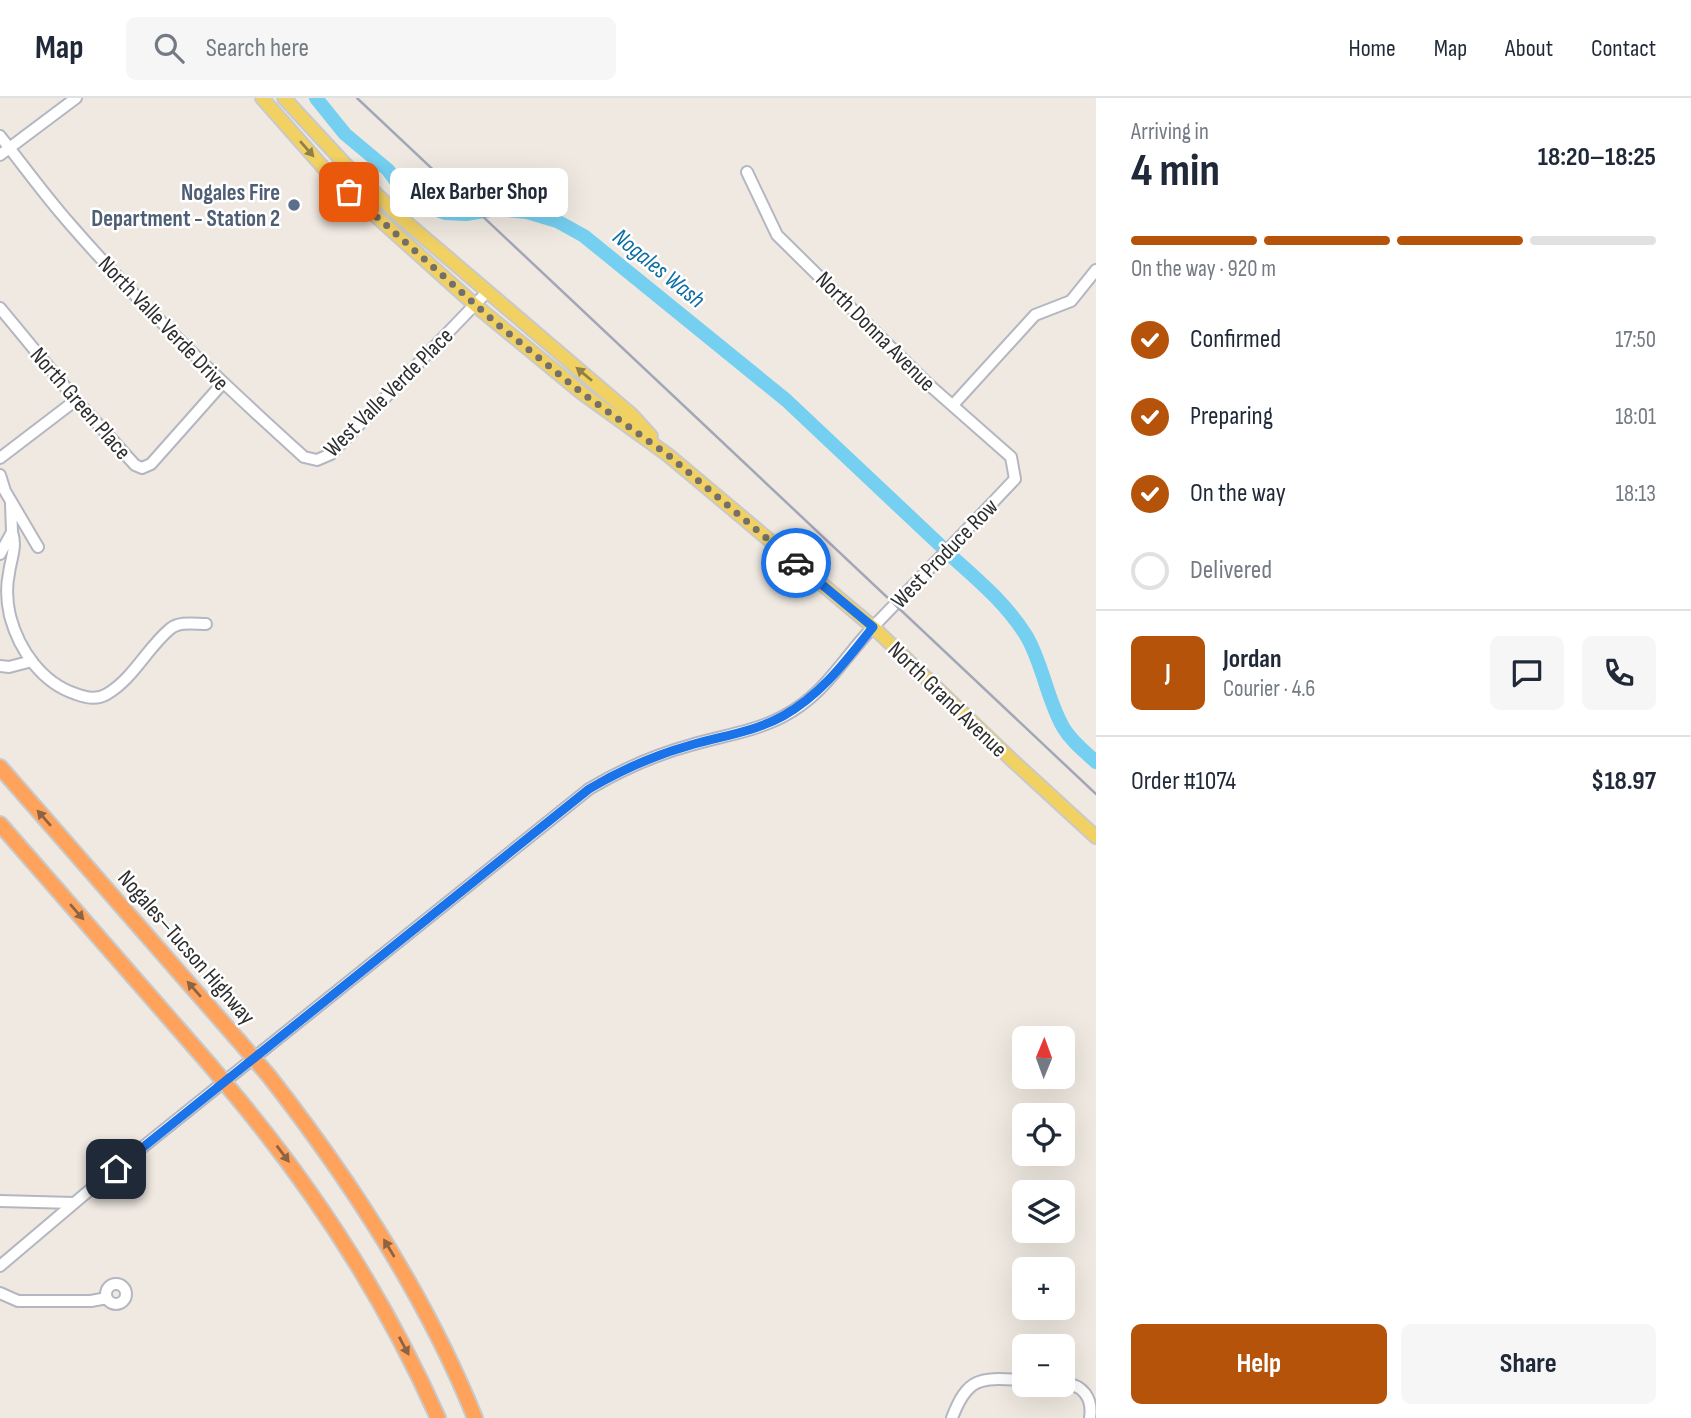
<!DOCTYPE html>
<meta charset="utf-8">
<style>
:root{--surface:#fff;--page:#f6f6f7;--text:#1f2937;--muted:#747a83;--line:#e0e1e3;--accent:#b45309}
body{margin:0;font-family:"Sofia Sans Condensed",sans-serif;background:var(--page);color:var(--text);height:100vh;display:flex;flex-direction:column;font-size:26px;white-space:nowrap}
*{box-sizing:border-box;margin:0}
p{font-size:23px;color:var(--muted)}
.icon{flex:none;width:38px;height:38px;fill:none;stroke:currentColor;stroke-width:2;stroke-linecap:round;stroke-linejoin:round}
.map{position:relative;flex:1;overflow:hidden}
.details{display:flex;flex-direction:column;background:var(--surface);width:595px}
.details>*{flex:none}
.needle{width:46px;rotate:1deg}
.tools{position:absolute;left:1012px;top:928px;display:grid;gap:14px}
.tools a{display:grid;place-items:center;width:63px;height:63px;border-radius:10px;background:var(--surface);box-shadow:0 7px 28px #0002;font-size:35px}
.pin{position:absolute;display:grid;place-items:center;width:60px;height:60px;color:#fff;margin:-30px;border-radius:14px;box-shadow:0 4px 10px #0006}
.courier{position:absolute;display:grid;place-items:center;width:70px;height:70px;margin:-35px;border:5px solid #1a73e8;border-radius:50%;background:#fff;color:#222;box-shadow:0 2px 9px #0007}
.bubble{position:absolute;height:49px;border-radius:10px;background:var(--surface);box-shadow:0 7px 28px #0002;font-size:23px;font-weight:700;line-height:49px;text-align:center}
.head em{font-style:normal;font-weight:700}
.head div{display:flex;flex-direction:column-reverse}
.head{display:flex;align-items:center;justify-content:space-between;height:119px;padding:0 35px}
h1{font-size:46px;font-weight:700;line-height:52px}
.bar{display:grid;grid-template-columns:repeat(4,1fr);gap:10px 7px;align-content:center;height:84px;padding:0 35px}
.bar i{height:9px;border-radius:5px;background:var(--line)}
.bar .current{background:var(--accent)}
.bar p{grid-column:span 4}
.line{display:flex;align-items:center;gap:18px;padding:0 35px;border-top:2px solid var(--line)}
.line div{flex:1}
.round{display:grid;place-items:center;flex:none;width:74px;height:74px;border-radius:10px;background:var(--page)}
ol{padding:0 35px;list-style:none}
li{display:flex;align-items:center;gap:21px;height:77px}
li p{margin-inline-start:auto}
li .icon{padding:7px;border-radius:50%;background:var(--accent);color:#fff;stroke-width:4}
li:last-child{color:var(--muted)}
li i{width:38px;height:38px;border:4px solid var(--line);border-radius:50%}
.primary-button{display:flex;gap:14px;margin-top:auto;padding:14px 35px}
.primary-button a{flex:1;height:80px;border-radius:10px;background:var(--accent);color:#fff;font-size:28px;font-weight:700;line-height:80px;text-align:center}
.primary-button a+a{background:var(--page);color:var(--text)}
header{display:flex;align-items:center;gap:42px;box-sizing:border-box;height:98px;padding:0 35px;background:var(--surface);border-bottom:2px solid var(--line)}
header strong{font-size:33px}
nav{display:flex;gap:38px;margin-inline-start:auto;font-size:24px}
.search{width:490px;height:63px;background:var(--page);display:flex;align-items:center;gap:18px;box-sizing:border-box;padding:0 24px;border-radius:10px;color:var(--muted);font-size:26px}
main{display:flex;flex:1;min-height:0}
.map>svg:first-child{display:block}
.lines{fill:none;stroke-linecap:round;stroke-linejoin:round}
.river{stroke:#75cff0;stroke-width:14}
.minor-casing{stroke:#b4b7c1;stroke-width:14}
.major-casing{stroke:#c9c9c9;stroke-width:16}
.highway-casing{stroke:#c9c9c9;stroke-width:18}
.minor{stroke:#fff;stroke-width:10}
.major{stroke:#f2d163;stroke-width:12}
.highway{stroke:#ffa35c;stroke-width:14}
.rail{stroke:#a3a6b8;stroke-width:2.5}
.highway-bridge-casing{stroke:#c9c9c9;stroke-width:18;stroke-linecap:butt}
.highway-bridge{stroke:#ffa35c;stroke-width:14}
.oneway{fill:#908048}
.oneway2{fill:#8c6343}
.done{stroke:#726f6d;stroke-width:7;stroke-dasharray:0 12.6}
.route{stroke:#1a73e8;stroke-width:9}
.service-dot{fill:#5c6f8a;stroke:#fff;stroke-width:2.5}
.labels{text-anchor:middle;stroke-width:5;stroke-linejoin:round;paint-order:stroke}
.service-label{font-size:23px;font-weight:bold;fill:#4e5e75;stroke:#fff;text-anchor:end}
.street-label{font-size:23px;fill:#2e2e2e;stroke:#fff}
.water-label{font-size:24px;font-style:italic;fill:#0d6fa3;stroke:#fff}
</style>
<header>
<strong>Map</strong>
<div class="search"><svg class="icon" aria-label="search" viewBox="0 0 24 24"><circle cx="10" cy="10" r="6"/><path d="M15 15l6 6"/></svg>Search here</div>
<nav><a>Home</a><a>Map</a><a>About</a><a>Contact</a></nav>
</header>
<main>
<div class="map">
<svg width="1096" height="1320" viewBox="0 0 1096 1320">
<rect width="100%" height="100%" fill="#efe9e1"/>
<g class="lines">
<path class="river" d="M316,0L345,36L388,72L399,87L429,109L445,115L466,116L497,111L527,114L557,123L584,138L786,302L942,449
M949,456C978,482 1007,506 1027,539C1043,567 1047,601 1063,629C1071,643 1084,653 1096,664"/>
<g class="minor-casing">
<path id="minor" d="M0,38C23,67 45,98 70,126C142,209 222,285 304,359L317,362L331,356L487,194
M0,57L76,0
M0,210L76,302L135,367L142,370L151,366L222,286
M953,307L1035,217L1071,203L1096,172
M0,360L76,302
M0,377L5,393L38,449
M12,434C17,449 11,460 9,475C6,489 7,505 10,518C19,552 42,585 76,596C87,600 97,602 107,596C134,580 147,550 170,531C179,523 195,526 206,526
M0,456L12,434L11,406
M0,568L9,569L32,563
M0,1103L74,1105
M0,1168L98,1085L589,691C621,672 654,657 691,647C721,638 753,634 782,619C826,596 842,561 875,527C922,478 969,430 1015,381L1011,359L927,285L777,137L747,74
M106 1196a10 10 0 1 1 20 0a10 10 0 1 1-20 0Z
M0,1195L18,1203H91L107,1200
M1062,1285C1083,1286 1093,1300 1090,1320
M952,1320C968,1277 982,1280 1024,1282"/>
</g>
<g class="major-casing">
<path id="major" d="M262,0L329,76L475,207L582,295L668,357L873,529L1012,662L1096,739
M284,0L345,66L399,118L632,317L651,338"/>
</g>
<g class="highway-casing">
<path id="highway" d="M0,669L239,943
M0,726L210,967
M269,978C351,1083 425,1196 475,1320
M240,1003C320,1100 387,1205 438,1320"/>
</g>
<use href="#minor" class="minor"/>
<use href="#major" class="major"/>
<use href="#highway" class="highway"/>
<path class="rail" d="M357,0L1096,696"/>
<g class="highway-bridge-casing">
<path id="highway-bridge" d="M239,943L269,978
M210,967L240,1003"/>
</g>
<use href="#highway-bridge" class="highway-bridge"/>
</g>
<defs><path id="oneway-solid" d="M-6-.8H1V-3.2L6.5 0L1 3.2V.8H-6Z" transform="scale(1.75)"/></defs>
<g class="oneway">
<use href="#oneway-solid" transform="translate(307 51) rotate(49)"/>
<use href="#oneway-solid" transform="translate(584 276) rotate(-140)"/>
</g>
<g class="oneway2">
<use href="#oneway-solid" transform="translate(44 720) rotate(-131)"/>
<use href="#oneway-solid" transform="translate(77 814) rotate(49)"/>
<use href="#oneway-solid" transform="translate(194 891) rotate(-131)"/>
<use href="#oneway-solid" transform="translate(283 1056) rotate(53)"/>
<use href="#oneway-solid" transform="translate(389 1150) rotate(-121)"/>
<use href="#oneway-solid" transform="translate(404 1248) rotate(62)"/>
</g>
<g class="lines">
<path class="done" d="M349,94L496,225L582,295L668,357L796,465"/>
<path class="route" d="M116,1071L589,691C621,672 655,657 691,647C722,638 754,634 783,618C821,597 846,563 873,529L796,465"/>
</g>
<circle class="service-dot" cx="294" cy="107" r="7"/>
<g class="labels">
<g class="service-label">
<text x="280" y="102">Nogales Fire<tspan x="280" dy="26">Department - Station 2</tspan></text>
</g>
<g class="street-label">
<text transform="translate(164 225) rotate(46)" y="8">North Valle Verde Drive</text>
<text transform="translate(876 233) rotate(45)" y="8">North Donna Avenue</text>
<text transform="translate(388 294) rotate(-45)" y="8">West Valle Verde Place</text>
<text transform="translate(81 305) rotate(49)" y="8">North Green Place</text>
<text transform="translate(944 455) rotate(-46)" y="8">West Produce Row</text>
<text transform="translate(948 601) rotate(44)" y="8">North Grand Avenue</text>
<text transform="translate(187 849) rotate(49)" y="8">Nogales–Tucson Highway</text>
</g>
<g class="water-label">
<text transform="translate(659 170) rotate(39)" y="8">Nogales Wash</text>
</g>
</g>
</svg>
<div class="tools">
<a><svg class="needle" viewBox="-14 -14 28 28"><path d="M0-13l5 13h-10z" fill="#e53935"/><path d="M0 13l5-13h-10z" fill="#747a83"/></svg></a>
<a><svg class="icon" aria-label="locate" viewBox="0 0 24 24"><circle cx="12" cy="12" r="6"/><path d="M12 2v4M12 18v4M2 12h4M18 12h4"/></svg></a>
<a><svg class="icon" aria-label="layers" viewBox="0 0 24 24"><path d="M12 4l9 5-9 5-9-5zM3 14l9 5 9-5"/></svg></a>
<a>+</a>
<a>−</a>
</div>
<div class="pin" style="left:349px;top:94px;background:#ea580c"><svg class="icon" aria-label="bag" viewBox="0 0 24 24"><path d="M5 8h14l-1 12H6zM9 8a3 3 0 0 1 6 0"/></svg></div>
<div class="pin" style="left:116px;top:1071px;background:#1f2937"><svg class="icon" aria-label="home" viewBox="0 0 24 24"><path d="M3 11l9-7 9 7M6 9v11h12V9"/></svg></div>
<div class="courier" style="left:796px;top:465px"><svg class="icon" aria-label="car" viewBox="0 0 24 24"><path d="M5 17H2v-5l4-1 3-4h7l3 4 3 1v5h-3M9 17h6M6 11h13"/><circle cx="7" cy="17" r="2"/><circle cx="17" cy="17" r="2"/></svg></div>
<div class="bubble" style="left:390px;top:70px;width:178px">Alex Barber Shop</div>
</div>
<section class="details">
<div class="head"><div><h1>4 min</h1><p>Arriving in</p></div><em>18:20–18:25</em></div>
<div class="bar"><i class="current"></i><i class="current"></i><i class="current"></i><i></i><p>On the way · 920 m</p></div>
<ol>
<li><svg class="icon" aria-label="check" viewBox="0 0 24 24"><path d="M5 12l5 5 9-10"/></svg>Confirmed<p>17:50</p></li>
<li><svg class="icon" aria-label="check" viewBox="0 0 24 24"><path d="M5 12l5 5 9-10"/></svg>Preparing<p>18:01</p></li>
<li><svg class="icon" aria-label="check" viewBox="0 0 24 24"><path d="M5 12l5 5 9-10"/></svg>On the way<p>18:13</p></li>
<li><i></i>Delivered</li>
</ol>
<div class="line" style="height:126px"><b class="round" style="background:var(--accent);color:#fff">J</b><div><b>Jordan</b><p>Courier · 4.6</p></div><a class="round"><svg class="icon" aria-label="chat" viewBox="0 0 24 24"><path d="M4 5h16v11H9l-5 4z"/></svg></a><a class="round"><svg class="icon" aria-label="phone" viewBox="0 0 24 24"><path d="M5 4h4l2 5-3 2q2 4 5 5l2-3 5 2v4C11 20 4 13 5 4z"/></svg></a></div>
<div class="line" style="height:91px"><div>Order #1074</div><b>$18.97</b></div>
<div class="primary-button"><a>Help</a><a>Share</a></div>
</section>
</main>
